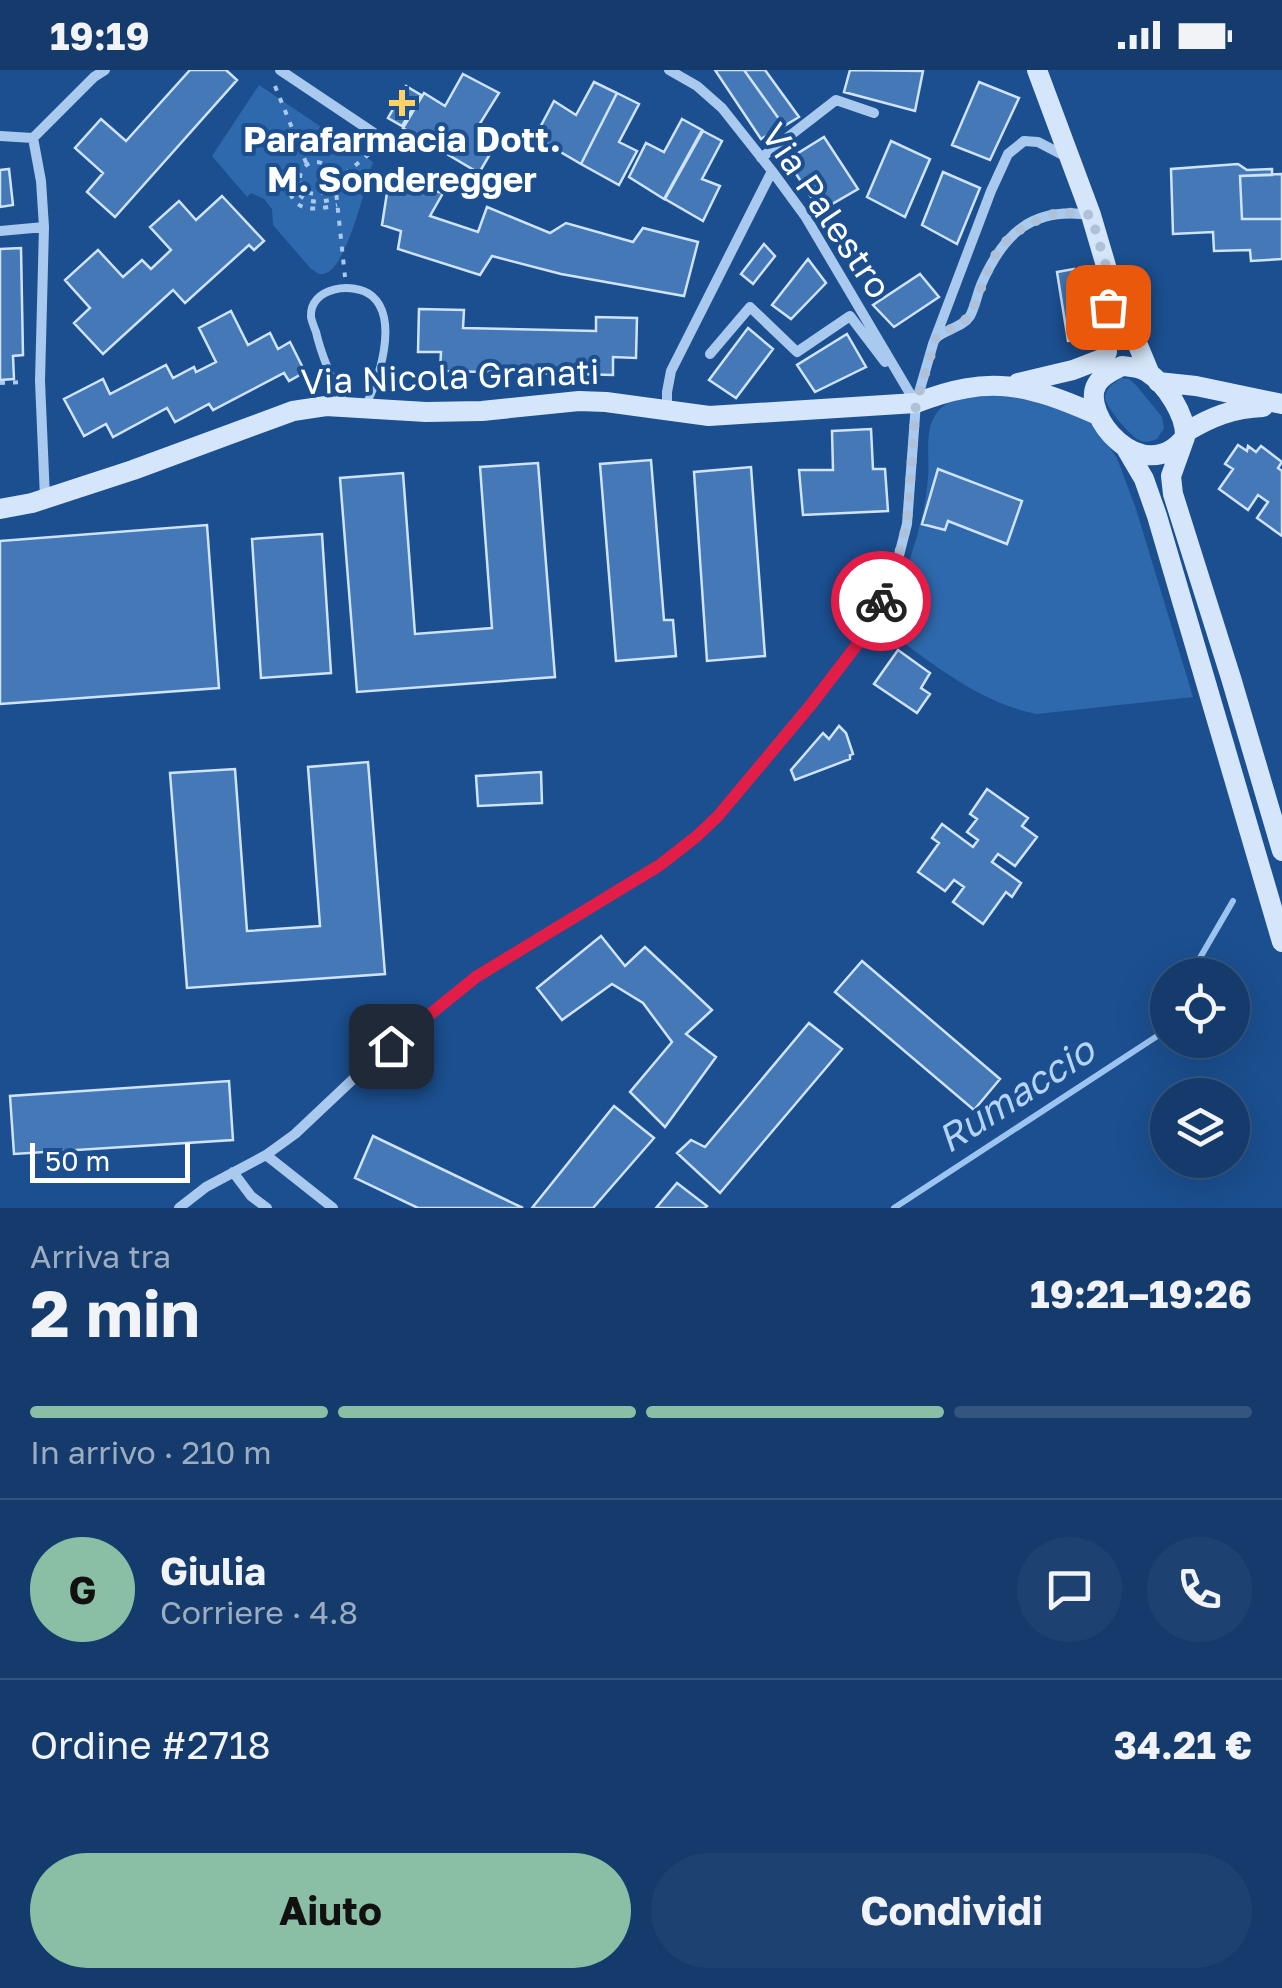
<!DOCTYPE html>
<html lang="it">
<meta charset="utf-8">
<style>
:root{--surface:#143b6b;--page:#1d4271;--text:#f1f3f6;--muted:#9dadc1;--line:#33557e;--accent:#8abfa5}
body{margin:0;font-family:"Golos Text",sans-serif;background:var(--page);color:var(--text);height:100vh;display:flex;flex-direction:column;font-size:38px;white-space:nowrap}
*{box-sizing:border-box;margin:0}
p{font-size:32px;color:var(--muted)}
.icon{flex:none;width:55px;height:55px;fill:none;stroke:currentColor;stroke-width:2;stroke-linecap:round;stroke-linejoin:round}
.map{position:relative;height:1138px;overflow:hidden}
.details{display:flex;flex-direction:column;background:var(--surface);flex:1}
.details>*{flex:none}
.controls{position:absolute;left:1150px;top:888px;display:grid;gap:20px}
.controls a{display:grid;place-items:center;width:100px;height:100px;border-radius:50%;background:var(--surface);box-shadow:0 10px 40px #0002,0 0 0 2px var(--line);font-size:50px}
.scale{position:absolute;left:30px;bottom:25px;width:160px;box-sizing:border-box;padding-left:10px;border:5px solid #fff;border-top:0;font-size:28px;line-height:35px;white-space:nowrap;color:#fff;-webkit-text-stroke:8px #1b4f8f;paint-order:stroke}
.pin{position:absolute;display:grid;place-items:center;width:85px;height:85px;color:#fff;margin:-42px;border-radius:20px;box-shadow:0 5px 15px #0006}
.courier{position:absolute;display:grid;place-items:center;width:100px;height:100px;margin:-50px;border:8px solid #e11d48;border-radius:50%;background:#fff;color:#222;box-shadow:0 2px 12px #0007}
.overview em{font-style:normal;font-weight:700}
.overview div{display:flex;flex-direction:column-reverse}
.overview{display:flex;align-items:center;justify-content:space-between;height:170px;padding:0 30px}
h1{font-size:65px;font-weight:700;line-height:75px}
.bar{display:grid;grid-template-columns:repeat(4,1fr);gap:15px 10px;align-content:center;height:120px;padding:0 30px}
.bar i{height:12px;border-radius:8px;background:var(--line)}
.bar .selected{background:var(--accent)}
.bar p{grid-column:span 4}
.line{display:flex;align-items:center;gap:25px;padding:0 30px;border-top:2px solid var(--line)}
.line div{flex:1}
.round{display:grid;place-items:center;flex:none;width:105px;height:105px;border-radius:52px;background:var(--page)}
.action{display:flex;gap:20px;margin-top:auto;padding:20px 30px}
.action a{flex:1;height:115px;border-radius:60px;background:var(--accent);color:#111;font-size:40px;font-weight:700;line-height:115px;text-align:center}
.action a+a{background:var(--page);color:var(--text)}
.status{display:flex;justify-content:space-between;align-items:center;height:70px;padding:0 50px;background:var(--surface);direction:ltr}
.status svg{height:28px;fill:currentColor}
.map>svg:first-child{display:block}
.green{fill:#2e69ad}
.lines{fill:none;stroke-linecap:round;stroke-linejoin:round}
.stream{stroke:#9cc4f0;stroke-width:6}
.building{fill:#4478b7;stroke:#cfe3fa;stroke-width:2.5}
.path{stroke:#a9c9ee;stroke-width:4;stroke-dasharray:5 8;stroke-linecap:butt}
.lane{stroke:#a9c9ee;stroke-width:8}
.street{stroke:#a9c9ee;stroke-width:10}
.secondary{stroke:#d6e6fa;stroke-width:20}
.done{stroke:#afc1d8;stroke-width:10;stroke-dasharray:0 18}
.route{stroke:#e11d48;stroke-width:12}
.poi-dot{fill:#ffd166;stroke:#1b4f8f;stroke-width:4}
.labels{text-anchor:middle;stroke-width:8;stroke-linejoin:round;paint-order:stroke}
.poi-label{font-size:35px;font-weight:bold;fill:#fff;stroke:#1b4f8f}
.street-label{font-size:35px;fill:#fff;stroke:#1b4f8f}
.water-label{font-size:38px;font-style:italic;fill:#b5d3f5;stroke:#1b4f8f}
</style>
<div class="status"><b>19:19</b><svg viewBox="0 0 49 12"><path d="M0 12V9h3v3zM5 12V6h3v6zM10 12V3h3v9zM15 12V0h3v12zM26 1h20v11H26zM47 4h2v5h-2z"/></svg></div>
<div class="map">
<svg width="1282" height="1138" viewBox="0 0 1282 1138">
<rect width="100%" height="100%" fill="#1b4f8f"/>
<path class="green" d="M259,15L373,92C366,114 347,196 326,203C319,206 318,203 311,199L273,155L272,139L264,129L251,123L247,127L212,86Z
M1121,308L1129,309L1136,315L1162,347L1164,358L1157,369C1151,371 1147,373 1141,371C1132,368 1105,337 1105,327C1106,318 1114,313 1121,308Z
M1014,324L1090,349L1117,388L1136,439L1193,627L1037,644C979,633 932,593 885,559C902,510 924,460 928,408C930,387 923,357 939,340C956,322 992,326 1014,324Z"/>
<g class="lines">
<path class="stream" d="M1190,905L1233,831
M894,1138L1168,959"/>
</g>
<path class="building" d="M190,0H226L237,10L115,147L87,122L103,103L75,78L101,49L126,71Z
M715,0H744L784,56L761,69Z
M744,0H765L799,47L784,56Z
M850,0L923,1L915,41L844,22Z
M463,4L499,23L479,55L500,67L479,103L403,58L424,23L445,36Z
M594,12L617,23L581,94L535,67L554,31L576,45Z
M979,12L1019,28L990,90L952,75Z
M406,16L421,25L402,56L388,48Z
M617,23L639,34L619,72L637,81L619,115L581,94Z
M682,49L702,60L664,129L629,107L646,73L664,82Z
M703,61L722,71L702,109L720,116L703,151L665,129Z
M824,67L858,119L820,141L787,90Z
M891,71L930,89L905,147L867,127Z
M1238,94L1247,100L1272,99V105L1240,106L1242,149H1282V189L1251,191L1250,180L1214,181L1213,162L1173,164L1171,99Z
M9,99L13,135L0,137V100Z
M943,102L980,118L957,174L922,155Z
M1282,104V149H1242L1240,106Z
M389,110L443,123L430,146L478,162L487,137L550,163L566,153L633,172L643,158L698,172L684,226L561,204L492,186L480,205L398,179L401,161L382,155Z
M222,126L264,171L254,180L249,175L185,233L173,220L103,284L74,253L90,238L65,210L98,180L123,207L142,190L151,199L171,180L150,157L179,131L196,150Z
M764,174L775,186L753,214L741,204Z
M21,178L23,285L13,286L14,309L0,310V179Z
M808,189L826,213L791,249L772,235Z
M1074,199L1087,269L1068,271L1057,202Z
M920,204L939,227L894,257L873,235Z
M419,239L464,240L463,258L596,261V247L637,248L636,288L613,287V305L440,301L441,282H418Z
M231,241L248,275L270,263L278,279L290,272L305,302L289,311L284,303L213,340L209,334L175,352L167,338L113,367L106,354L84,366L64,329L103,309L110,324L166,295L173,308L194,297L196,302L216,292L199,258Z
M748,258L773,279L736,328L709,310Z
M847,264L866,297L815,322L797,295Z
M871,359L873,399H885L888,441L803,445L799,400H833L832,361Z
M1238,375L1247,381L1248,376L1256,382L1261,376L1282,392L1278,398L1282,401V466L1257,448L1268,432L1258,425L1248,440L1219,419L1233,399L1225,394Z
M651,390L664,550H673L676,586L616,591L600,394Z
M538,393L555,607L357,622L340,408L403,403L415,564L492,558L480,397Z
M751,397L765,586L707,591L694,402Z
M938,399L1022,431L1007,474L948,451L945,460L922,454Z
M207,455L219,618L0,634V471Z
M322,464L331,603L261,608L252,469Z
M898,580L930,603L921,618L930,624L917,643L874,614Z
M839,656L846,663L853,684L850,685V689L795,710L791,700L823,663L829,669Z
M368,692L385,904L187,918L170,703L235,699L247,861L320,856L308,697Z
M541,702L542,733L478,736L476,706Z
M987,719L1028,748L1022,756L1037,767L1015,796L998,784L992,792L1021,813L1012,827L1006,822L983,854L953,832L964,817L954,810L945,821L918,802L939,773L932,768L942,754L973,777L978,770L967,762L977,749L970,744Z
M601,866L625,896L645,877L712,940L686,964L716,987L665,1057L630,1022L672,972L643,933L612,914L562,950L537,918Z
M862,891L1000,1009L974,1040L835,922Z
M809,953L842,979L720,1123L677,1083L691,1070L705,1077Z
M229,1011L233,1070L14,1084L10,1026Z
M614,1036L654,1068L593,1138H532Z
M373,1066L523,1138H418L355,1108Z
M677,1113L707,1136L705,1138H656Z"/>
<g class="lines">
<path class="path" d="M275,16L307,95
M300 108a16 16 0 1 1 32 0a16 16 0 1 1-32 0Z
M335,112L345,207
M335,112L374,80
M325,121L330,124V130C311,134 298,131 293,111L287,112C292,143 312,141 337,135
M0,313L26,312"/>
<path class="lane" d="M345,334C332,310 322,288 316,262C314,257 312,252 311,247C309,217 354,211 372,226C399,249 379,311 365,336"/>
<path class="street" d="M280,0L380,67
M669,0L697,16L722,38L772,101L805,146L915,332
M0,66L33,68L41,111L44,157L40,311L45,428
M33,68L94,7L105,0
M761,88L836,30L874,43
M0,161L44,157
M937,267C947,259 963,257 970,246C975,237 977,225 981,215C1003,164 1032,136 1091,145
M710,284L750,237L797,282L850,246L885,292
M667,341V322L671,301L772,101
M266,1085L333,1138
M233,1102L251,1126L267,1138
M179,1138L206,1117L266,1085L295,1064L365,998L476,907L660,795L697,766L718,746L810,635L856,576L875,543L895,501L907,454L916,333L933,274L991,121L1008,84L1024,71L1038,72L1065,86"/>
<path class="secondary" d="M1037,0L1091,145L1109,206L1150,304
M1122,296C1131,297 1139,297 1147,302C1166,314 1186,345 1185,367C1143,420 1079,344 1097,314C1102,305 1112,301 1122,296Z
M1158,312L1196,316L1282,334
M1018,313L1073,300L1104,288L1107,282L1109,213
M1186,362C1211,347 1233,338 1263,337
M1185,367L1171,406L1173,424L1231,608L1282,781
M1127,380L1144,409L1157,446L1282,872
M0,439L32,433L133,400L293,341L326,336L426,342L482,341L579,331L606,332L709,346L916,333C990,304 1027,314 1098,345"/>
</g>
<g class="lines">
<path class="done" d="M881,531L894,501L907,454L916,333L936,268L941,263L956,257L970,246L992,190L1003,174L1016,162L1045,146L1063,142L1091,145L1109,206L1108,237"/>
<path class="route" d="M391,976L476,907L660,795L697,766L718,746L810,636L856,576L881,531"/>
</g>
<path class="poi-dot" d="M397 18h10v10h10v10h-10v10h-10v-10h-10v-10h10z"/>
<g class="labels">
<g class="poi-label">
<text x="402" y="82">Parafarmacia Dott.<tspan x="402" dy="40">M. Sonderegger</tspan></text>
</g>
<g class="street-label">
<text transform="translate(826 141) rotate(56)" y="12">Via Palestro</text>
<text transform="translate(450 307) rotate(-2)" y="12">Via Nicola Granati</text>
</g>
<g class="water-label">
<text transform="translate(1016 1025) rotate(-33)" y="13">Rumaccio</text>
</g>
</g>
</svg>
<div class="controls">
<a><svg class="icon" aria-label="locate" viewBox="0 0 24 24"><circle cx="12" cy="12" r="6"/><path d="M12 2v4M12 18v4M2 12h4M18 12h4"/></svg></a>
<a><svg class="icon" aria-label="layers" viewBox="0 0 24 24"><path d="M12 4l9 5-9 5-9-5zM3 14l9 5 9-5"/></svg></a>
</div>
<div class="scale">50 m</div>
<div class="pin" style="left:1108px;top:237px;background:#ea580c"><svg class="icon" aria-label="bag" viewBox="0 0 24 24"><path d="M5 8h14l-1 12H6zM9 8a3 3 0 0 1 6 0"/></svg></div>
<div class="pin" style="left:391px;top:976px;background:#1f2937"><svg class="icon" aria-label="home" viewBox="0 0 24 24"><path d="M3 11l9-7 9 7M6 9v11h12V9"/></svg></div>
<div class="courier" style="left:881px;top:531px"><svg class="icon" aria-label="bike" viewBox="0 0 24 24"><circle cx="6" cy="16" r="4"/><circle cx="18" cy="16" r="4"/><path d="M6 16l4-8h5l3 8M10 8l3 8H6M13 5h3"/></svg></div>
</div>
<section class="details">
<div class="overview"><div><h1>2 min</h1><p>Arriva tra</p></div><em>19:21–19:26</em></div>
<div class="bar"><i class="selected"></i><i class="selected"></i><i class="selected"></i><i></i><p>In arrivo · 210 m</p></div>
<div class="line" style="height:180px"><b class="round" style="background:var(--accent);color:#111">G</b><div><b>Giulia</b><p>Corriere · 4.8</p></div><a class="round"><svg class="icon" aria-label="chat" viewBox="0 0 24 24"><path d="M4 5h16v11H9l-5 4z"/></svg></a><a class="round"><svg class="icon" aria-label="phone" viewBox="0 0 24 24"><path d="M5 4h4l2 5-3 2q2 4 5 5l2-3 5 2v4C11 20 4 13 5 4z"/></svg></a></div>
<div class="line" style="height:130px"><div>Ordine #2718</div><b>34.21 €</b></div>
<div class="action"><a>Aiuto</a><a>Condividi</a></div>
</section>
